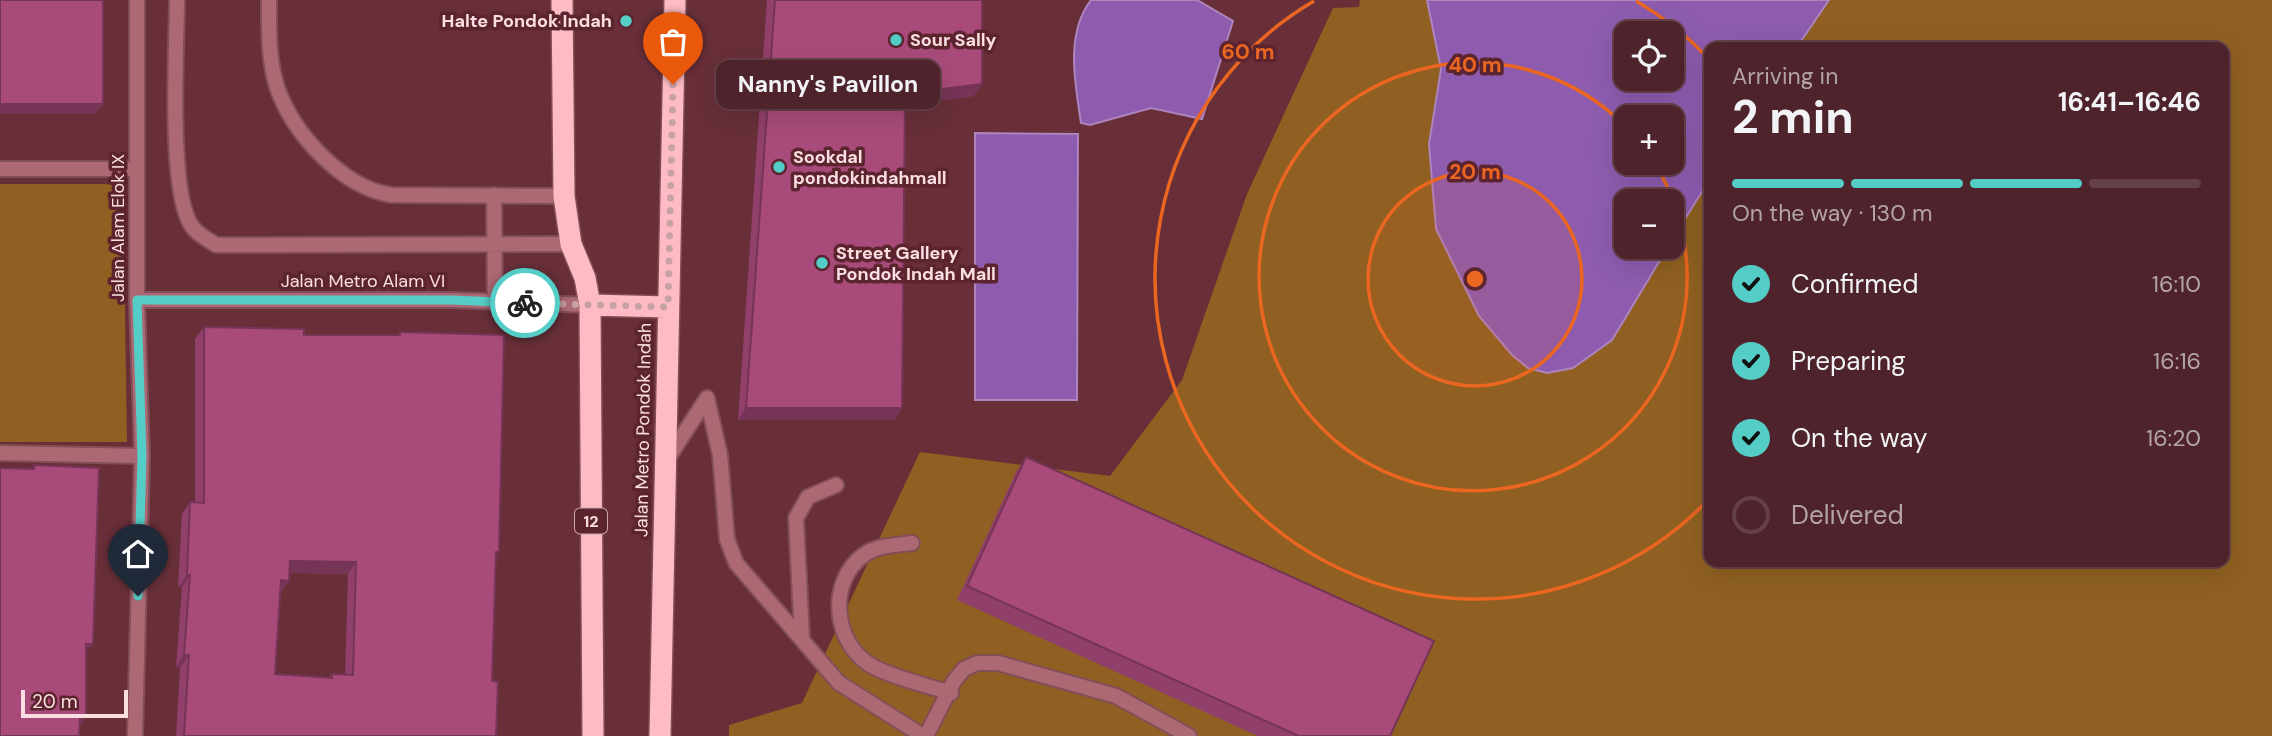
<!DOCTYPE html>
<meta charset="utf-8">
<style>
:root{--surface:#4e232b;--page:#582f37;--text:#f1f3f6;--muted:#b3a4a9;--line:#654047;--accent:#54cdc7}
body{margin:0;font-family:"DM Sans",sans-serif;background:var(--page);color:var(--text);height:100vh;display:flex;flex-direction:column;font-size:26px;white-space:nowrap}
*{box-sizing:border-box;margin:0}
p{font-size:23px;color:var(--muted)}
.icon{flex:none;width:38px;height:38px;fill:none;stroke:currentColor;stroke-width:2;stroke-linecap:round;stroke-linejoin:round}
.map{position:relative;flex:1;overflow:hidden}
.sheet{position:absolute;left:1704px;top:42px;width:525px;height:525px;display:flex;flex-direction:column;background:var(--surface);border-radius:14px;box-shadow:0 7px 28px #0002,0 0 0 2px var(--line)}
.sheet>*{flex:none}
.controls{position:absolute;left:1614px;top:21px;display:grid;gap:14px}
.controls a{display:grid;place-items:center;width:70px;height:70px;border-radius:14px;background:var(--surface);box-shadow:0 7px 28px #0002,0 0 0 2px var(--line);font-size:35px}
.scale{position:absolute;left:21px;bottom:18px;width:107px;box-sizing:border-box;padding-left:7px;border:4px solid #fbdee1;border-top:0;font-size:19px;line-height:24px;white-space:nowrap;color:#fbdee1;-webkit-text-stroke:5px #5c242f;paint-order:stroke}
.pin{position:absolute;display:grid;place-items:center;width:60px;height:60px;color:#fff;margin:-72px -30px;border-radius:50% 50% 50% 0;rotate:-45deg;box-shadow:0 0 7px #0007}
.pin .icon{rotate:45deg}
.courier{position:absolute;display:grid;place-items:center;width:70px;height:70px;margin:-35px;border:5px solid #54cdc7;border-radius:50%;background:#fff;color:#222;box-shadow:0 2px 9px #0007}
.bubble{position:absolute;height:49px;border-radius:14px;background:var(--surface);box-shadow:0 7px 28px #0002,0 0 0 2px var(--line);font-size:23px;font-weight:700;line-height:49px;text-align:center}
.head em{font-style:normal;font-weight:700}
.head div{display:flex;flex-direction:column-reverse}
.head{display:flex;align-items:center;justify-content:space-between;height:119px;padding:0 28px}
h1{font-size:46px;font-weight:700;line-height:52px}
.bar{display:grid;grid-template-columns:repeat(4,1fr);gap:10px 7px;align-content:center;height:84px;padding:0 28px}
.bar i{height:9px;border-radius:5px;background:var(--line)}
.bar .current{background:var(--accent)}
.bar p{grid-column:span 4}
ol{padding:0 28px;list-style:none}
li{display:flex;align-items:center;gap:21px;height:77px}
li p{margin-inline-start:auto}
li .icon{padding:7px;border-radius:50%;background:var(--accent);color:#111;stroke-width:4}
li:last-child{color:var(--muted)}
li i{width:38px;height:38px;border:4px solid var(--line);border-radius:50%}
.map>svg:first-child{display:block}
.green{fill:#8f6021;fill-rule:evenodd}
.water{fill:#8d5caf;stroke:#ae83be;stroke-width:2;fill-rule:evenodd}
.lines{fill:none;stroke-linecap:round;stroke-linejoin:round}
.lane-casing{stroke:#824e57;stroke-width:18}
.street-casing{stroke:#824e57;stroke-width:18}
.highway-casing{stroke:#824e57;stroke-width:24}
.lane{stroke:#ac6973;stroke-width:14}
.street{stroke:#ac6973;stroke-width:14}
.highway{stroke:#febbc4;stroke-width:21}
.wall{fill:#90406a;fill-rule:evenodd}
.shaded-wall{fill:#763456}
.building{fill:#a84b7b;stroke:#763456;stroke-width:2;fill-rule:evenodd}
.done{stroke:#c8a1a6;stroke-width:7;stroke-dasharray:0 12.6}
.route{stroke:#54cdc7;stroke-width:9}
.ring{fill:none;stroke:#ea6621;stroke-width:3.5}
.poi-dot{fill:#54cdc7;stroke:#5c242f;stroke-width:2.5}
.labels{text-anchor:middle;stroke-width:7;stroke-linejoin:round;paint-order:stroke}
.shield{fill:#5c242f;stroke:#cba6ac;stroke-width:2}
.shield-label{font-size:16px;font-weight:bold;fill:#fbdee1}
.poi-label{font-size:18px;font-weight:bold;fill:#fbdee1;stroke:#5c242f;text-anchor:start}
.street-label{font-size:18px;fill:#fbdee1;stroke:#5c242f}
.centre{fill:#ea6621;stroke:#5c242f;stroke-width:3.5}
.ring-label{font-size:21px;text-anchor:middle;font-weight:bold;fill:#ea6621;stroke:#5c242f;stroke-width:7;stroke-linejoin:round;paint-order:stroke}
</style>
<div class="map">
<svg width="2272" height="736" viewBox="0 0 2272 736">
<rect width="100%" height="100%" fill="#682f39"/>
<path class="green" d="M1360,0H2272V736H729V725L802,703L920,452L1110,476L1182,380L1247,194L1333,8L1359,7ZM1626,33H1671V79H1626ZM1710,47H2224V562H1710ZM1626,117H1671V163H1626ZM1626,201H1671V247H1626Z
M0,184H123L127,442H0Z"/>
<path class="water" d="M1091,0H1197L1233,21L1202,119L1151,108L1090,125L1081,123C1075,83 1065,34 1091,0Z
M1427,0H1829L1797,47H1710V179L1671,241V201H1626V247H1668L1612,340L1573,368L1547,373L1528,368L1512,355L1479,316L1436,229L1429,144L1441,69ZM1671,33V79H1626V33ZM1671,117V163H1626V117Z
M975,133L1078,134L1077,400H975Z"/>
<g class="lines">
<g class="lane-casing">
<path id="lane" d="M177,0C177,44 167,200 194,229C199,235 209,240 216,245L571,244
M269,0C269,29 268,59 277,87C293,134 342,187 391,195L564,196
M494,195L495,303
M707,398L720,455L727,539L736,563L839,683L923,736
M666,461L707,398
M912,543C898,545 878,545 865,554C826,581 833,646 874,667C897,679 926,685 951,693
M802,638L796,518L808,497L836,485
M926,736L954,681L964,669L977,663H998L1116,696L1189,736"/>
</g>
<g class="street-casing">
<path id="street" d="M0,169H136
M137,300H451L590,305
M0,453L142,456
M135,736L142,456L137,300V0"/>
</g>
<g class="highway-casing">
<path id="highway" d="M562,0L564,196L571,244L585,278L590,305L593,736
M590,305L668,307
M660,736L675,0"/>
</g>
<use href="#lane" class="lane"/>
<use href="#street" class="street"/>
<use href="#highway" class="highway"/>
</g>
<path class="wall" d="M767,0H982L974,96L905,105L902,408L894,420H738Z
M204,327L304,335H397L400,332L496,556L492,681L496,736H176L180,668L176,667L182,587H178L182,514L190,502H195V339ZM289,573L348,574L345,675L332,674L329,677L275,674L281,592L289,581Z
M1026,457L1390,736H1258L957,600L1016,472Z"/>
<path class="shaded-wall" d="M982,84L974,96L897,106L905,94Z
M0,104H103L96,114H0Z
M746,408H902L894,420H738Z
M290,561L356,562L348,574L281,573Z
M187,575H190L182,587H178Z
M281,580L289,581L280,593Z
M86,644H93L86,653Z
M184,655H189L180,668L176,667Z
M80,717H86L80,726Z"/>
<path class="building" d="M0,0H103V104H0Z
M775,0H982V84L905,94L902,408H746Z
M204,327L304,329V335H400V332L504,335L499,552H496L492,681L498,682L496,736H184L189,655H184L190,575H187L190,502L204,503ZM290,561L356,562L353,675L332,674V678L275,674L281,580L289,581Z
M1026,457L1434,641L1390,736H1299L967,586Z
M34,465L99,468L93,644H86V717H80L79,736H0V468L34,469Z"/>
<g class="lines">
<path class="done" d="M525,303L668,307L673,84"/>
<path class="route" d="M138,596L142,456L137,300H452L525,303"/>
</g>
<circle cx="1475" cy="279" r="107" fill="#ea6621" fill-opacity=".12"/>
<g class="ring">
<circle cx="1475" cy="279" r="107"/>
<path d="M1655 164A214 214 0 1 1 1625 126"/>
<path d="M1708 500A321 321 0 1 1 1314 1M1636 1A321 321 0 0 1 1708 58"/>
</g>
<g class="poi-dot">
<circle cx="626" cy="21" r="7"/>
<circle cx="896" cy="40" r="7"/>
<circle cx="779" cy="167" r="7"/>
<circle cx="822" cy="263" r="7"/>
</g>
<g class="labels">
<rect class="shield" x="575" y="508.5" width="32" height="25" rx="5"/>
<g class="shield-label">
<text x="591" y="527">12</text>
</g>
<g class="poi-label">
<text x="612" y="27" text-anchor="end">Halte Pondok Indah</text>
<text x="910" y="46">Sour Sally</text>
<text x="793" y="163">Sookdal<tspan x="793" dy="21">pondokindahmall</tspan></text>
<text x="836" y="259">Street Gallery<tspan x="836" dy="21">Pondok Indah Mall</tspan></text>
</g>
<g class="street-label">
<text transform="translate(118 228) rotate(-90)" y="6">Jalan Alam Elok IX</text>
<text x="363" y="287">Jalan Metro Alam VI</text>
<text transform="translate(643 430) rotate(-89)" y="6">Jalan Metro Pondok Indah</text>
</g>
</g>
<circle cx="1475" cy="279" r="10" class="centre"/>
<g class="ring-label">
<text x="1248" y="59">60 m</text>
<text x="1475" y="72">40 m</text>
<text x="1475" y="179">20 m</text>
</g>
</svg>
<div class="controls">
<a><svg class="icon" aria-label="locate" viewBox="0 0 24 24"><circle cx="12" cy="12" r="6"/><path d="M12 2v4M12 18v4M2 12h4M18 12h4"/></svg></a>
<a>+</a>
<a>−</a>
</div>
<div class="scale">20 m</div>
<div class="pin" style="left:673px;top:84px;background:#ea580c"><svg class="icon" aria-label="bag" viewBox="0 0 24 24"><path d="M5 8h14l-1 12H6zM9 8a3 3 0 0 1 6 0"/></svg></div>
<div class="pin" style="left:138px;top:596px;background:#1f2937"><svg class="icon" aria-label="home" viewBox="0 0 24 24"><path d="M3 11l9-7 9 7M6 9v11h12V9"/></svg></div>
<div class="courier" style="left:525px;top:303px"><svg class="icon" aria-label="bike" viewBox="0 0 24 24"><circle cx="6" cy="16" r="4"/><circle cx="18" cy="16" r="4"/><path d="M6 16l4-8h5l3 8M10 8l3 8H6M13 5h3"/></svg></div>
<div class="bubble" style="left:716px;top:60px;width:224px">Nanny's Pavillon</div>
<section class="sheet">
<div class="head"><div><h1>2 min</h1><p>Arriving in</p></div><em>16:41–16:46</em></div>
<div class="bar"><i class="current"></i><i class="current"></i><i class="current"></i><i></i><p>On the way · 130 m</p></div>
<ol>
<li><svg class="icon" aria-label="check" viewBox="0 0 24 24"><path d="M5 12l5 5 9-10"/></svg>Confirmed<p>16:10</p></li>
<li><svg class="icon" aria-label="check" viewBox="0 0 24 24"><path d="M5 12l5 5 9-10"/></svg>Preparing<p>16:16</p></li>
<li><svg class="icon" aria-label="check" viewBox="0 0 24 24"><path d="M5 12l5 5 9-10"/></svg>On the way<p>16:20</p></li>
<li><i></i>Delivered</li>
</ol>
</section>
</div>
